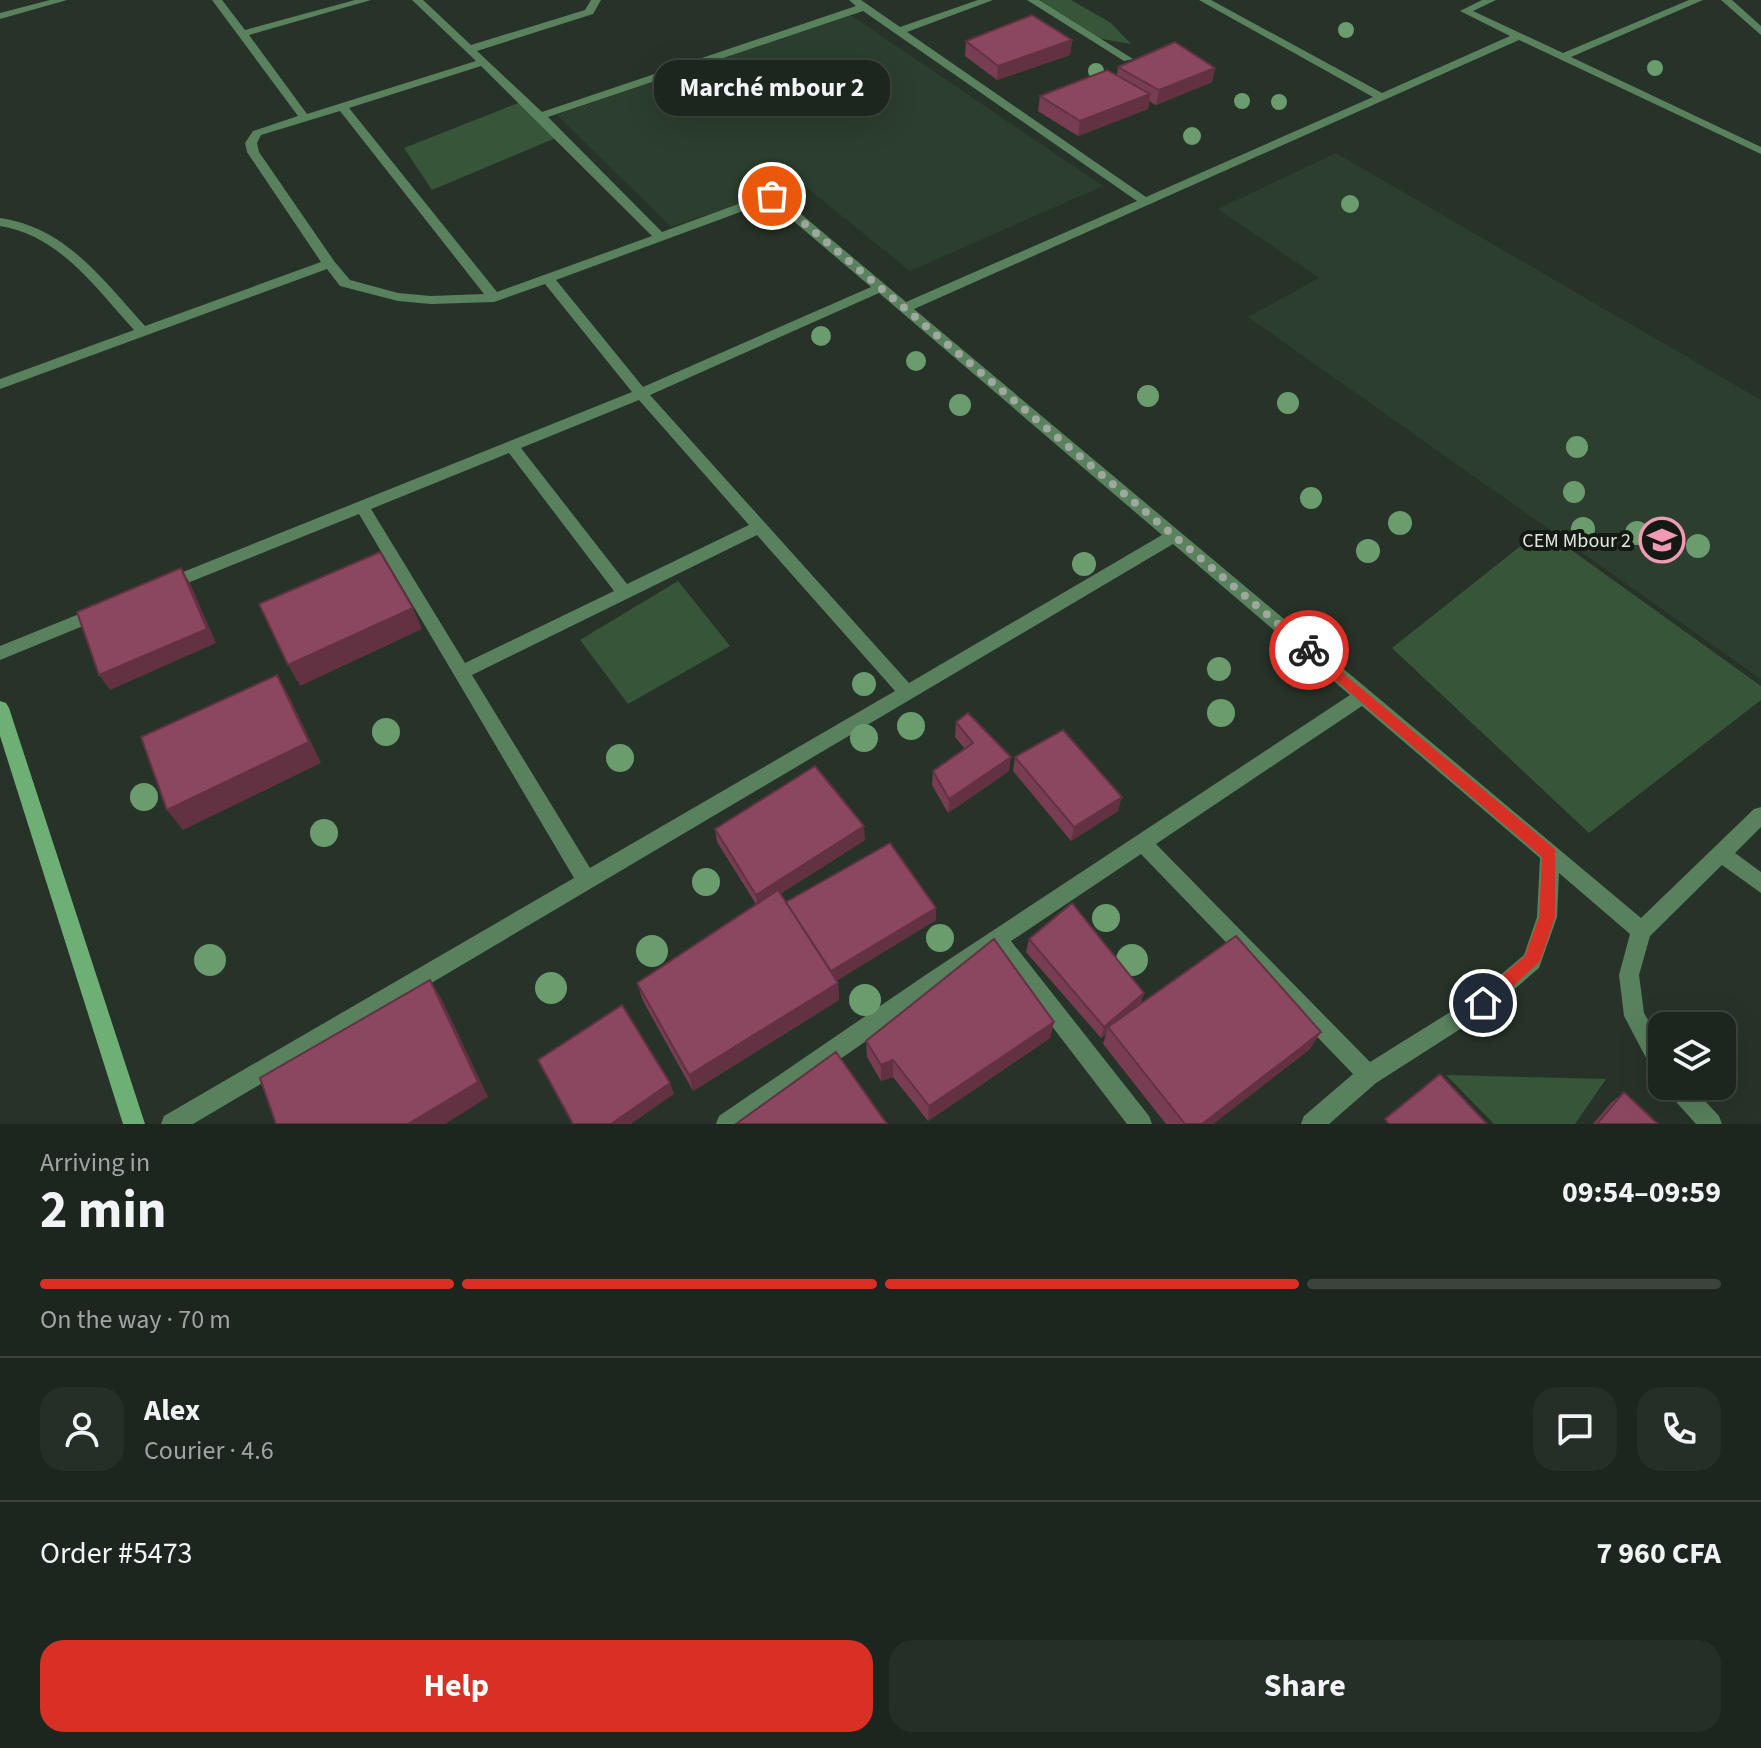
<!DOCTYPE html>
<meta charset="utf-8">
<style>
:root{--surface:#1d261e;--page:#252e27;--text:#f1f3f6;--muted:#a0a5a4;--line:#3b433c;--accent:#d93025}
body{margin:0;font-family:"Source Sans 3",sans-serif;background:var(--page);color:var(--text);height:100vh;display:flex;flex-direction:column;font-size:30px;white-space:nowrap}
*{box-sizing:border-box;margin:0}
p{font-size:26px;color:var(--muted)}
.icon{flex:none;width:44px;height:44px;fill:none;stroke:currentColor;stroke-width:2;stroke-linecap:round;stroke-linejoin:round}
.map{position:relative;height:1124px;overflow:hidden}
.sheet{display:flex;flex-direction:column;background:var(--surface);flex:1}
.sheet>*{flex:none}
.fabs{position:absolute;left:1648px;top:1012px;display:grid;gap:16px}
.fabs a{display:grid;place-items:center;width:88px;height:88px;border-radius:16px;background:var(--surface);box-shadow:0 8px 32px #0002,0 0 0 2px var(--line);font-size:40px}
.pin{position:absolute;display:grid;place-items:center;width:68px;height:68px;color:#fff;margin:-34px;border:4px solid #fff;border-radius:50%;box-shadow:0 2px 8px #0007}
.courier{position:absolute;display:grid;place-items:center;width:80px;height:80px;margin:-40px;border:6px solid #d93025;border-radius:50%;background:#fff;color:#222;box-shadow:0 2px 10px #0007}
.bubble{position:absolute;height:56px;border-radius:24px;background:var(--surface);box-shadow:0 8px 32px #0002,0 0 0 2px var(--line);font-size:26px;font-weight:700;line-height:56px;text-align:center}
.headline em{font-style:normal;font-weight:700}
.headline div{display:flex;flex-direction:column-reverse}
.headline{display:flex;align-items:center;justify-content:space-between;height:136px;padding:0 40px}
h1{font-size:52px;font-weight:700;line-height:60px}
.bar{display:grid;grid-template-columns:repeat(4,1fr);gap:12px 8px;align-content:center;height:96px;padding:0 40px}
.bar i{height:10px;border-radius:6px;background:var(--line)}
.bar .active{background:var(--accent)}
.bar p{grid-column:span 4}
.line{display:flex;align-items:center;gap:20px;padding:0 40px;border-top:2px solid var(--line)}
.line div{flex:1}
.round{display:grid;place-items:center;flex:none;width:84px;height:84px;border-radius:24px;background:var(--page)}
.cta{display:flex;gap:16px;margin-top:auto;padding:16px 40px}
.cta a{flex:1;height:92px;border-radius:24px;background:var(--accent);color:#fff;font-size:32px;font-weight:700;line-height:92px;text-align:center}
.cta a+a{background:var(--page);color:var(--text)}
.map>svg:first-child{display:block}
.built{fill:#2c3e2d}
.green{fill:#375639}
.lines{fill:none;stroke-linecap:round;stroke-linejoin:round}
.street{fill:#59815d;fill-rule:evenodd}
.secondary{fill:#6eaf75;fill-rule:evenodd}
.tree{fill:#6a9c6e}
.wall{fill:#783d53}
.shaded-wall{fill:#623243}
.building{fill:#8c4760;stroke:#623243;stroke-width:2}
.route{fill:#d93025}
.done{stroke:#9fa89f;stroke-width:8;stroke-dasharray:0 14.4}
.labels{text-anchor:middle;stroke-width:8;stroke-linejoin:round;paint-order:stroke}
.poi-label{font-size:20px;fill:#dfe7df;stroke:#141914;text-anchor:end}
</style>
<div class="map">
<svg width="1761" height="1124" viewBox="0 0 1761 1124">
<rect width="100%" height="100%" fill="#273328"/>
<path class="built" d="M849,14L1103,186L910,271L801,183L671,227L557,115Z
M1336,153L1761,400V679L1248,317L1319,278L1218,209Z"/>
<path class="green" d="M1040,0H1071L1111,23L1131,44L1085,36Z
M521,102L558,137L432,190L404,148Z
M1542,529L1761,686V700L1589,833L1392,648Z
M678,581L730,646L628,704L580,640Z
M1446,1075L1606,1079L1575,1124H1494Z"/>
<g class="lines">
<path class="street" d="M50,0H67L0,19V13Z
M212,0H222L245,30L355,0H371L249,35L307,114L476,61L412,0H423L471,45L585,10L591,0H601L593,14L477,51L542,112L856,6L849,0H861L900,27L978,0H993L907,32L1146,197L1373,97L1199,0H1211L1382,93L1510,36L1460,11L1482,0H1496L1473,11L1563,53L1689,0H1703L1571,57L1761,147V154L1519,40L914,309L1641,918L1754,809L1761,807V827L1735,853L1761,872V893L1722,865L1650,936L1639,975L1644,1013L1662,1044V1076L1654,1073L1624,1016L1619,975L1630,934L1559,873L1557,917L1539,968L1490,1010L1376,1083L1329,1124H1301L1304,1116L1353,1074L1141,854L1011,941L1149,1116L1152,1124H1127L995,952L746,1124H716L719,1116L927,974L1350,695L1173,544L193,1124H161L164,1116L574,878L359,514L175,588H163L161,584L163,580L632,392L545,284L494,302L431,304L398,301L340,286L327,269L0,389V379L134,330C96,288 59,235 0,226V218C67,228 102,279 145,326L321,262L247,152L245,143L253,131L298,116ZM863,11L1137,201L906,302L776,193H768L662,232L548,117ZM481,66L652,236L497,292L349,108ZM340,111L484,294L431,296L398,293L350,280L334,261L259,152L257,143L261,135ZM770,201L871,287L643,387L556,280ZM879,293L1162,535L909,683L650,395ZM639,400L749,525L627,584L521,448ZM509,453L614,591L465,663L371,509ZM757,535L895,691L590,868L472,675ZM1362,706L1540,858L1537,917L1524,955L1476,996L1370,1062L1156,844Z
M1027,0H1039L1133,59L1124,61Z
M1721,0H1732L1761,26V35Z
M99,606L105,607L107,612L105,617L0,660V646Z
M1666,1086H1691L1719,1116L1722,1124H1696L1669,1094Z"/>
<path class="secondary" d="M0,701L6,703L9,708L145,1124H123L0,736Z"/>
</g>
<g class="tree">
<circle cx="1346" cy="30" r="8"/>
<circle cx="1655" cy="68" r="8"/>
<circle cx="1096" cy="71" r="8"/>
<circle cx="1242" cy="101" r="8"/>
<circle cx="1279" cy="102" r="8"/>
<circle cx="1192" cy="136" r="9"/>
<circle cx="1350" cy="204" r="9"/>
<circle cx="821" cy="336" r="10"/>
<circle cx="916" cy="361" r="10"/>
<circle cx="1148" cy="396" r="11"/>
<circle cx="1288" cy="403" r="11"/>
<circle cx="960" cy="405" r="11"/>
<circle cx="1577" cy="447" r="11"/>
<circle cx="1574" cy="492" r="11"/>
<circle cx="1311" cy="498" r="11"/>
<circle cx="1400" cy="523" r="12"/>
<circle cx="1583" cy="529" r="12"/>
<circle cx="1637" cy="533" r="12"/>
<circle cx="1698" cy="546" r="12"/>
<circle cx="1368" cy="551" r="12"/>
<circle cx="1084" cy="564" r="12"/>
<circle cx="1219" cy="669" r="12"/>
<circle cx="864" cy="684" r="12"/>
<circle cx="1221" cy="713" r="14"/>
<circle cx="911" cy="726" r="14"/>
<circle cx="386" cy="732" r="14"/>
<circle cx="864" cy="738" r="14"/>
<circle cx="620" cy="758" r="14"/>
<circle cx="144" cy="797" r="14"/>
<circle cx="324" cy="833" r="14"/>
<circle cx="706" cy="882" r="14"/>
<circle cx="1106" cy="918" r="14"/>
<circle cx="940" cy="938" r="14"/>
<circle cx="652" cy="951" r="16"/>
<circle cx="210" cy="960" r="16"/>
<circle cx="1132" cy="960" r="16"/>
<circle cx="551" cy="988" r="16"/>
<circle cx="865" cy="1000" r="16"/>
</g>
<path class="wall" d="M1072,40L1070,55L997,80L965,56L966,41Z
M1118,67L1215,68L1212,82L1156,105L1149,101L1148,109L1078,136L1038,111L1040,96L1117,75Z
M956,722L1009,771L948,813L932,785L933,771L965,749L955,737Z
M1015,757L1118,811L1071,841L1013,771Z
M715,829L865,840L780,894L786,902L936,920L837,980L838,983L839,1000L693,1091L643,1001L637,983L756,904L717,842Z
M1029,939L1144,993L1140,1005L1310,1049L1213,1124H1166L1103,1044L1106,1034L1101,1038L1026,952Z
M1050,1038L928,1121L893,1077L881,1081L867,1057L866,1041Z
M1624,1092L1658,1124H1593L1611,1103Z"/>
<path class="shaded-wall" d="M1072,40L1070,55L997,80L998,66Z
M1215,68L1212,82L1156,105L1159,90Z
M1150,94L1148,109L1078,136L1080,121Z
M181,568L190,583L216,643L110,690L99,675Z
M413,608L422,629L300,686L288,665Z
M277,675L289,696L321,763L183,830L167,810Z
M1011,757L1009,771L948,813L949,799Z
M1122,797L1118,811L1071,841L1074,827Z
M864,826L865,840L758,908L756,895Z
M936,908V920L830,985L829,973Z
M430,980L441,998L488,1097L445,1124H408Z
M838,983L839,1000L693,1091L689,1075Z
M1144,993L1140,1005L1108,1027L1106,1034L1101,1038L1104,1027Z
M1054,1022L1050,1038L928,1121L929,1106Z
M1321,1032L1310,1049L1213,1124H1202Z
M893,1060V1077L881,1081V1065Z
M670,1083L674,1094L631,1124H611Z"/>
<path class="building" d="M1032,15L1072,40L998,66L966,41Z
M1175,42L1215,68L1159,90L1118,67Z
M1107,70L1150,94L1080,121L1040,96Z
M380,552L413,608L288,665L259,604Z
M181,568L207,629L99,675L77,612Z
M277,675L309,742L167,810L141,737Z
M968,713L1011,757L949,799L933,771L973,743L956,722Z
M1063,730L1122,797L1074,827L1015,757Z
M815,766L864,826L756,895L715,829Z
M890,843L936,908L831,971L786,902Z
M778,890L838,983L689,1075L637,983Z
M1072,903L1144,993L1104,1027L1029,939Z
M1236,936L1321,1032L1202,1124H1185L1108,1027Z
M994,939L1054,1022L929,1106L893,1060L881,1065L866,1041Z
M430,980L478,1082L408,1124H276L260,1078Z
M622,1005L670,1083L611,1124H573L538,1060Z
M836,1052L887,1124H736Z
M1440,1074L1487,1124H1389L1385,1119Z
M1624,1092L1658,1124H1597Z"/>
<path class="route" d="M1309,645L1555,849V917L1540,961L1489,1009H1477L1474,1003L1477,997L1525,956L1539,917L1542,857L1305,654L1303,650Z"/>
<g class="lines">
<path class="done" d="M772,196L1309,650"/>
</g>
<defs>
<g id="school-ring" transform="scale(2.3)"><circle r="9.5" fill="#141914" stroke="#f09ab6" stroke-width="1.5"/><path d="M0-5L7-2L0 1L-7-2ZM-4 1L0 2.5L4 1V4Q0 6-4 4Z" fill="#f09ab6"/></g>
</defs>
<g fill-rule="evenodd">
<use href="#school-ring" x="1662" y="540"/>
</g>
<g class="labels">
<g class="poi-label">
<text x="1631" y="547">CEM Mbour 2</text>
</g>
</g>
</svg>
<div class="fabs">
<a><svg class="icon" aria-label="layers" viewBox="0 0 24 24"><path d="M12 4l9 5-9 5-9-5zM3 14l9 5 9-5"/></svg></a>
</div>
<div class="pin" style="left:772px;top:196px;background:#ea580c"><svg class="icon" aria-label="bag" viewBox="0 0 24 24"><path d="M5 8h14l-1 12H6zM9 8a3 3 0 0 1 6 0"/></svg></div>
<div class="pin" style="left:1483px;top:1003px;background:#1f2937"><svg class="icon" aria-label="home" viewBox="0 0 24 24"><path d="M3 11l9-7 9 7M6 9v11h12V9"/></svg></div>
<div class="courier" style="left:1309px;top:650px"><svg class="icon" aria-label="bike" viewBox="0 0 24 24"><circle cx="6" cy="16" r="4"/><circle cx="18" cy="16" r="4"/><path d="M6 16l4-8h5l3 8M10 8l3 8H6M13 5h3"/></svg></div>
<div class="bubble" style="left:654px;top:60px;width:236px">Marché mbour 2</div>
</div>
<section class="sheet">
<div class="headline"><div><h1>2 min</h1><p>Arriving in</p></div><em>09:54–09:59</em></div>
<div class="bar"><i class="active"></i><i class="active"></i><i class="active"></i><i></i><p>On the way · 70 m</p></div>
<div class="line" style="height:144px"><a class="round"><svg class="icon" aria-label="person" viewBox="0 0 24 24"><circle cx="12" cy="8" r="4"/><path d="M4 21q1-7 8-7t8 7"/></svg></a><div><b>Alex</b><p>Courier · 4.6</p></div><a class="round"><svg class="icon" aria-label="chat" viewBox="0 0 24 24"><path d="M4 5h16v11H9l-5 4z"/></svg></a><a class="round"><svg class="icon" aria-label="phone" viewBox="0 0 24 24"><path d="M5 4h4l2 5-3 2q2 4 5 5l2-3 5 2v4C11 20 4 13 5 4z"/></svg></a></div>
<div class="line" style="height:104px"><div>Order #5473</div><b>7 960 CFA</b></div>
<div class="cta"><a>Help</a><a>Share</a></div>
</section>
